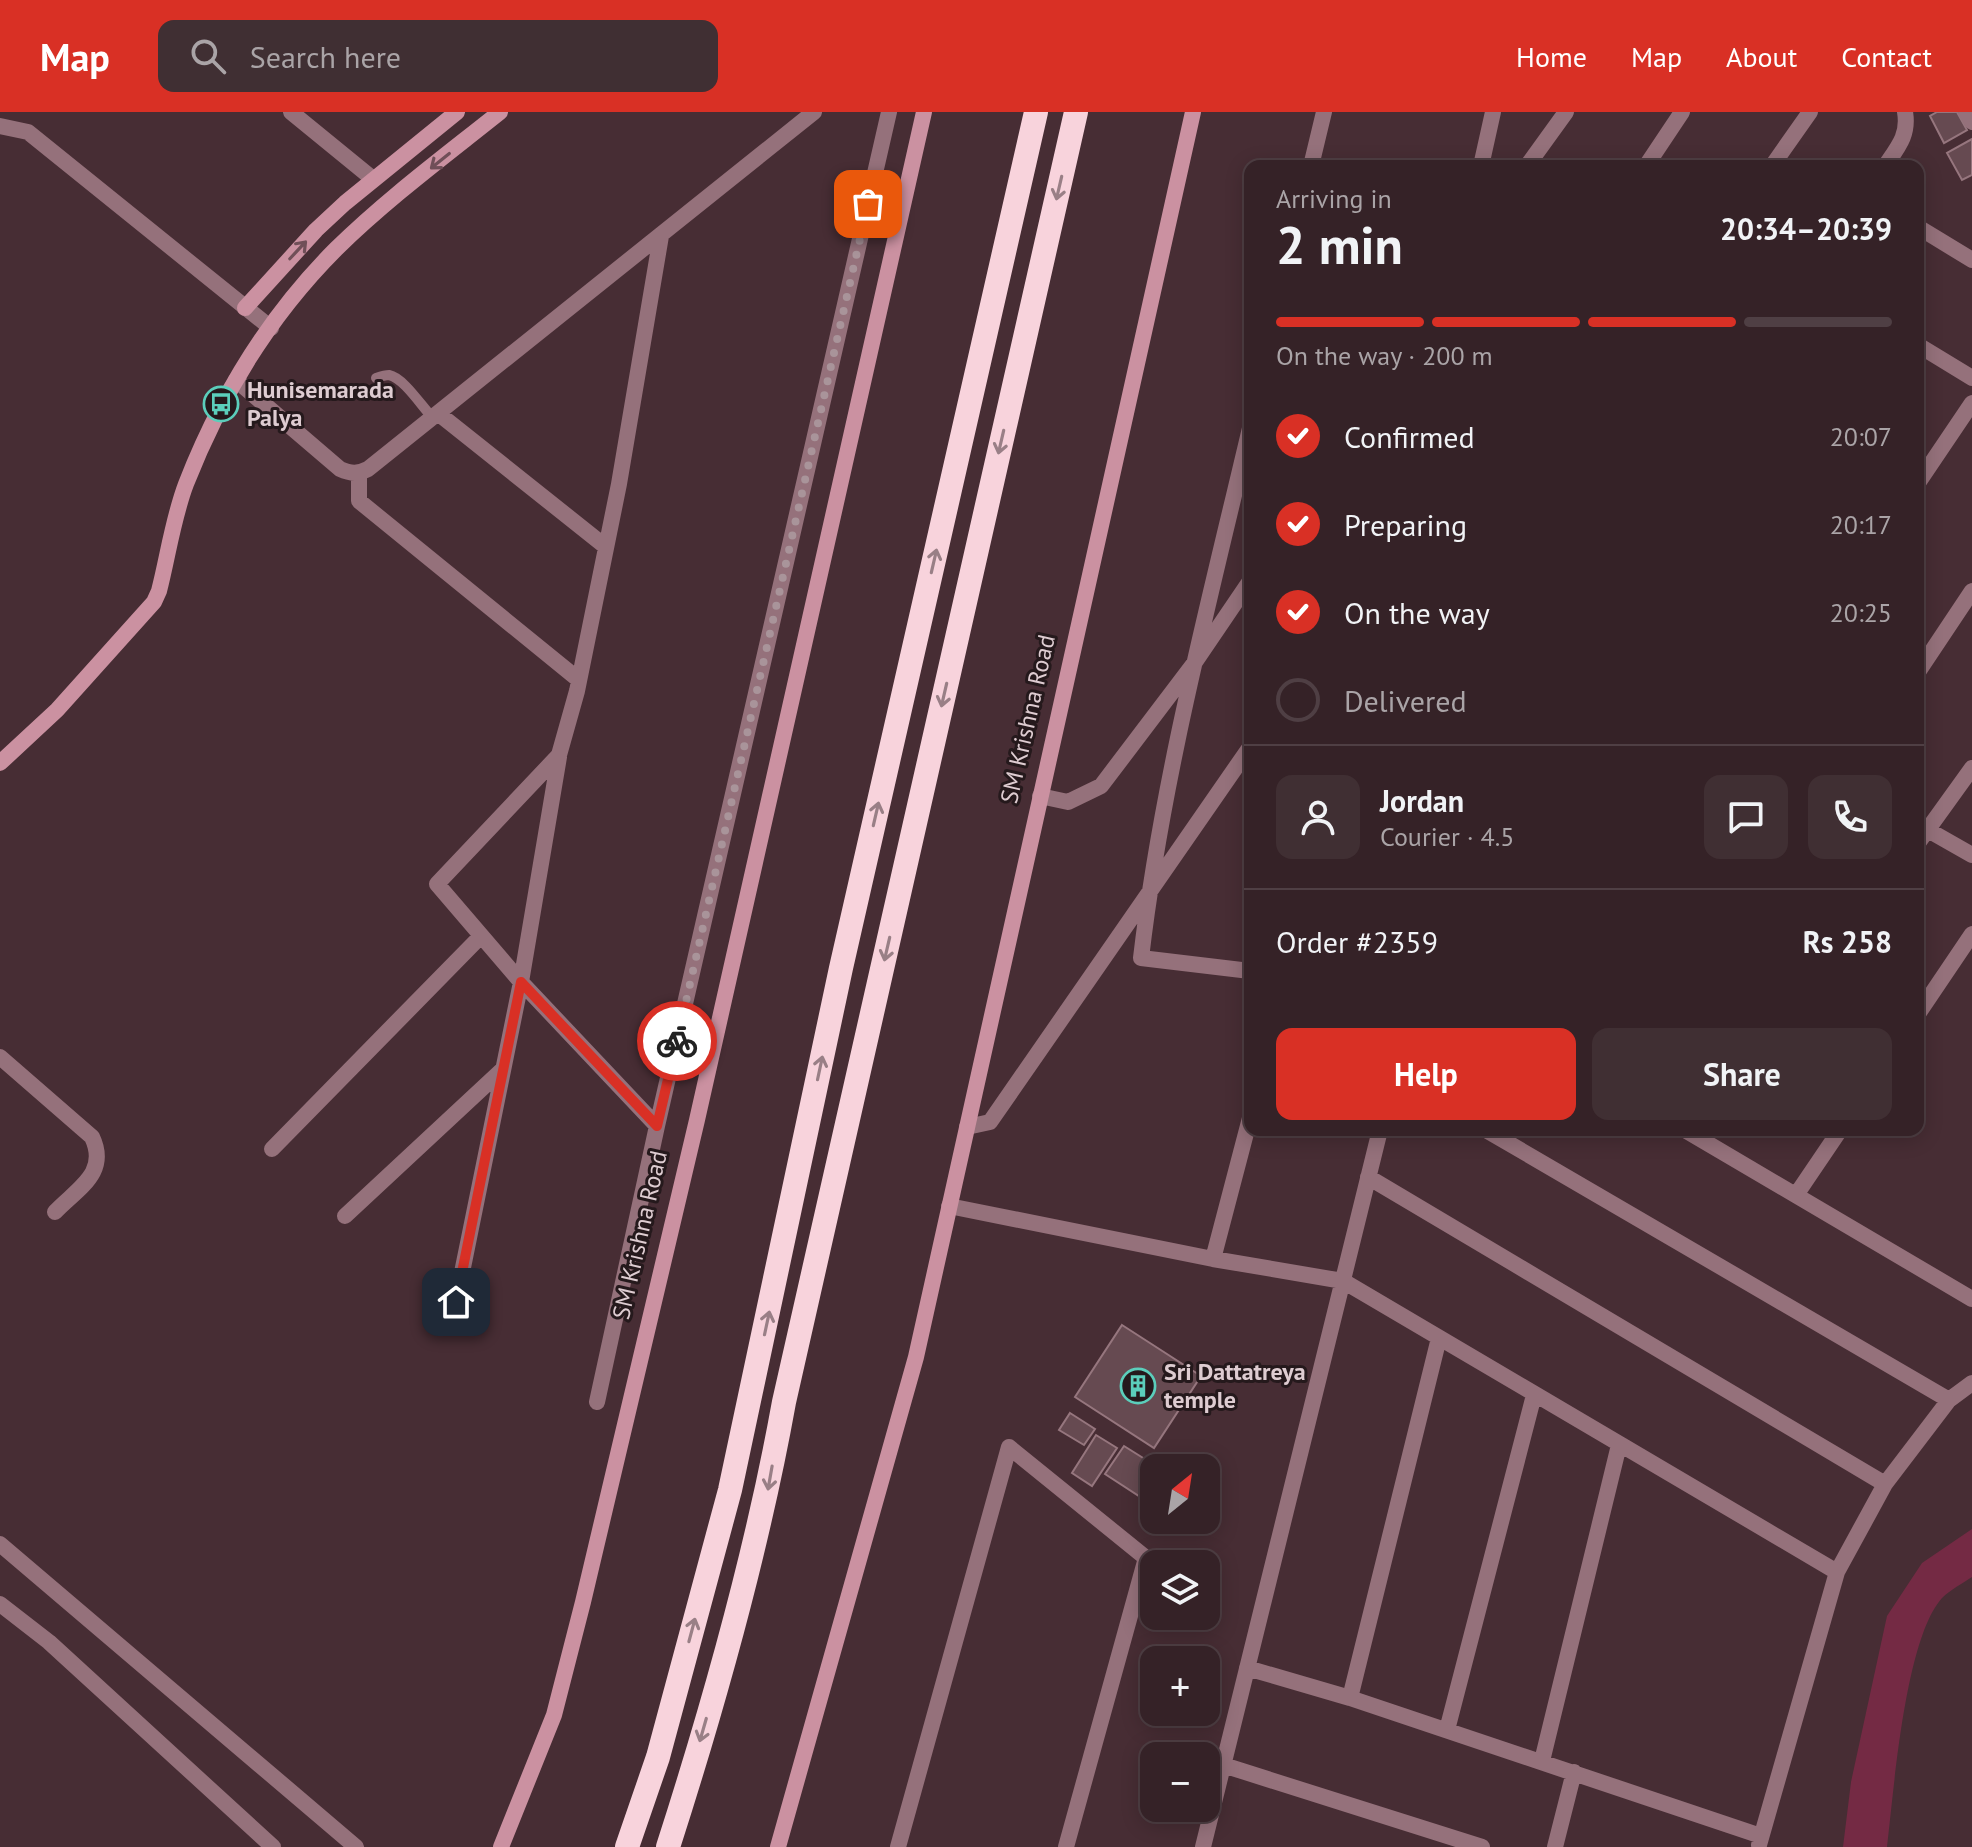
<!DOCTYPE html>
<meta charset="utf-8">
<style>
:root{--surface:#352227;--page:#402f33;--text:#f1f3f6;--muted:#aaa4a7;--line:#4f3f44;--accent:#d93025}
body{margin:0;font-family:"PT Sans",sans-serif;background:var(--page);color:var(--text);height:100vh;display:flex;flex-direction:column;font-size:30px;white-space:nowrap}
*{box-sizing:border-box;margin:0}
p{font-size:26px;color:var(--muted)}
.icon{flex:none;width:44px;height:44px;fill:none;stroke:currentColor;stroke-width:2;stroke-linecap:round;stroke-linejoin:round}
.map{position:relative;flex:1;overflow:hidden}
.details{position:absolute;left:1244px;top:48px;width:680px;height:976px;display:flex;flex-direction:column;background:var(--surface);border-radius:16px;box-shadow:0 4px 20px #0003,0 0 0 2px var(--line)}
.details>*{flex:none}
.needle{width:52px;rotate:30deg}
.fabs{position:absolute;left:1140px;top:1342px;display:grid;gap:16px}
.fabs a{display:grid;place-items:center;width:80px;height:80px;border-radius:16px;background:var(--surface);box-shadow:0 4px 20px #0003,0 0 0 2px var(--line);font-size:40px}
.pin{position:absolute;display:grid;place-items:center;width:68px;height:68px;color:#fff;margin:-34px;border-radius:16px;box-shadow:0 4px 12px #0006}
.courier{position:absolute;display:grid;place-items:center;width:80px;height:80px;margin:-40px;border:6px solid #d93025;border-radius:50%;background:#fff;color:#222;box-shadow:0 2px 10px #0007}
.headline em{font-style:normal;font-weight:700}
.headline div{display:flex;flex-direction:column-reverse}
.headline{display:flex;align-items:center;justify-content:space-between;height:136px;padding:0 32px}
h1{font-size:52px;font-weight:700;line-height:60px}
.bar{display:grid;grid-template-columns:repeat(4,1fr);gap:12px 8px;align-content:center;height:96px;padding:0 32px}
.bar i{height:10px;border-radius:6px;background:var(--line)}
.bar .selected{background:var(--accent)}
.bar p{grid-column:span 4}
.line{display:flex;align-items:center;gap:20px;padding:0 32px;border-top:2px solid var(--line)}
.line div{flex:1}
.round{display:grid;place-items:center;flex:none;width:84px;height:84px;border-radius:16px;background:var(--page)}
ol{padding:0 32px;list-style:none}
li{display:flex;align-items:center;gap:24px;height:88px}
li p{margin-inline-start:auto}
li .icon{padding:8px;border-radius:50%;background:var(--accent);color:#fff;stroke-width:4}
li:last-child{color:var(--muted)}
li i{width:44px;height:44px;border:4px solid var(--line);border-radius:50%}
.cta{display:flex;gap:16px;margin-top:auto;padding:16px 32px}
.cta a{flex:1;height:92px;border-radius:16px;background:var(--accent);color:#fff;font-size:32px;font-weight:700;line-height:92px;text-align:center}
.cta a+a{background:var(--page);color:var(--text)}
header{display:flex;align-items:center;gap:48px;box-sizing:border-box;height:112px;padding:0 40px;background:var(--accent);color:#fff}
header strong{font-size:38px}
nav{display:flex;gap:44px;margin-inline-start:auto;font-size:28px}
.search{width:560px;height:72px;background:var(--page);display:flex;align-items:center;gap:20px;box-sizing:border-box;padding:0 28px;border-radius:16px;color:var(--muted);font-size:30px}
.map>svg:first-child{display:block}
.water{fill:#742a44}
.building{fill:#664a51;stroke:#96767e;stroke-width:2}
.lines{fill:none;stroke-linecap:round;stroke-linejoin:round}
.lane{stroke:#95717b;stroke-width:10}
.street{stroke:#95717b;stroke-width:16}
.secondary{stroke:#cb91a1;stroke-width:16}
.highway{stroke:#f8d3dc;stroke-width:24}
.oneway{stroke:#704f58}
.oneway2{stroke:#997f86}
.done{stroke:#a9949a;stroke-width:8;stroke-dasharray:0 14.4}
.route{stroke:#d93025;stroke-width:10}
.labels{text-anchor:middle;stroke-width:6;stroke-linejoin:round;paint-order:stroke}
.poi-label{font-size:24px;font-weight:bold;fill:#deccd1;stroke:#25191c;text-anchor:start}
.street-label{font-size:24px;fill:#deccd1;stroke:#25191c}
</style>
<header>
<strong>Map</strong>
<div class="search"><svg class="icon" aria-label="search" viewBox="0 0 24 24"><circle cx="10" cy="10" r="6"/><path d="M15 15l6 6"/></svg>Search here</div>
<nav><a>Home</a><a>Map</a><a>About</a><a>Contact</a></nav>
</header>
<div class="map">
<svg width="1972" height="1735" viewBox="0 0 1972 1735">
<rect width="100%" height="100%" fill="#472d34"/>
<path class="water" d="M1972,1417V1465C1963,1471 1950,1478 1942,1486C1905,1527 1894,1677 1887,1735H1843L1851,1670L1887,1504L1922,1451Z"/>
<path class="building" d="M1937,0H1957L1967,18L1944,31L1930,4Z
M1972,27V63L1962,68L1947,41Z
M1122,1213L1201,1264L1154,1336L1075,1285Z
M1070,1301L1095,1317L1084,1333L1059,1318Z
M1096,1323L1117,1336L1092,1374L1072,1361Z
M1124,1334L1159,1356H1154V1367L1142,1386L1105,1362Z"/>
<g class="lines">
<path class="lane" d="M376,266C379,265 386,263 389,263C404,266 422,295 433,306"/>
<path class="street" d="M291,0L373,67
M1966,0L1972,10
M0,14L28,20L271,216
M1311,54L1324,0
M1481,54L1493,0
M1527,54L1566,0
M1646,54L1682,0
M1772,54L1810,0
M1885,54C1898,35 1909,23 1905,0
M1918,115L1972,148
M1918,233L1972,266
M236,268L340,357C351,362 358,362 368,357L814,0
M439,302L606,435
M1250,316C1209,491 1162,667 1141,846L1250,859
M359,362V389L579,568
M1918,371L1972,291
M1918,560L1972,479
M1040,684L1068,690L1101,674L1195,550L1250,469
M1921,714L1972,743
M1918,731L1972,656
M1918,902L1972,822
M0,945L92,1025C109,1061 78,1076 55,1100
M657,1014L521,870L437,772L559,643L577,579L619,372L661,124
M967,1015L990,1010L1250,635
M1486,1018L1949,1288
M1685,1018L1972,1187
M272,1037L481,824
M1368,1065L1885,1372
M1796,1083L1840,1018
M949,1094L1213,1147L1343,1169L1837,1460
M345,1104L503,957
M1213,1147L1250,1006
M456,1190L521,870L559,645
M597,1290L657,1014L889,0
M0,1432L356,1735
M0,1492L49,1530L273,1735
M1247,1556L1350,1586L1761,1724
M1350,1586L1439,1226
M1447,1618L1534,1283
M1542,1649L1619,1333
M1223,1653L1482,1735
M1759,1733L1837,1460L1885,1372L1949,1288L1972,1271
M898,1735L1009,1335L1146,1446L1066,1735
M1203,1735L1380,1018
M1555,1735L1574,1660"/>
<path class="secondary" d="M245,196L316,118L345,91L457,0
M0,651L57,598L154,490L159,479C168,444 173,406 186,372C220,285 270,203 336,137C387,87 445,44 500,0
M501,1735L554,1603L583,1490L697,1008L924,0
M778,1735L916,1245L1193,0"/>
<path class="highway" d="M627,1735L658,1645L730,1378L841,856L1036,0
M668,1735C715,1589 757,1440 784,1290L1076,0"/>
</g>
<defs><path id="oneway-shaft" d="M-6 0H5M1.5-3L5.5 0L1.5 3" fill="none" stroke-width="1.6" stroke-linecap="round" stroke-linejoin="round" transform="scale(2)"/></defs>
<g class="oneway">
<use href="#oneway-shaft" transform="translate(440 49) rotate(141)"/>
<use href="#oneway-shaft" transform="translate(298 138) rotate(-47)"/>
</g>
<g class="oneway2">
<use href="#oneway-shaft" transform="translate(1059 76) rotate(103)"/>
<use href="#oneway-shaft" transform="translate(1001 330) rotate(103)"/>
<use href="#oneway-shaft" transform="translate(934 449) rotate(-77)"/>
<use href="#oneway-shaft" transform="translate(944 583) rotate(103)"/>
<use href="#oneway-shaft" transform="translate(876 702) rotate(-77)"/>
<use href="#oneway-shaft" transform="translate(887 837) rotate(103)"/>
<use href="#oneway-shaft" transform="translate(820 956) rotate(-78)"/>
<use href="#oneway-shaft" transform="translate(767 1211) rotate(-78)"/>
<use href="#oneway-shaft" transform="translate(770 1366) rotate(100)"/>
<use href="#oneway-shaft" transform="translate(692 1518) rotate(-75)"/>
<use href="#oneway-shaft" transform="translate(703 1618) rotate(106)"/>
</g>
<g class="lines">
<path class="done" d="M677,929L868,92"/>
<path class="route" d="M456,1190L521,870L657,1014L677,929"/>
</g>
<defs>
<g id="bus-ring" transform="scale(1.8)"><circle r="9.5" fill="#25191c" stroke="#5bcebb" stroke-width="1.5"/><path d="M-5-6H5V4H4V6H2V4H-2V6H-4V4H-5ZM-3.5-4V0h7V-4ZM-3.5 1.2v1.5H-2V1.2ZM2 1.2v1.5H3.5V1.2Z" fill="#5bcebb"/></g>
<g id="building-ring" transform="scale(1.8)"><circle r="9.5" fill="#25191c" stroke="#5bcebb" stroke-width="1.5"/><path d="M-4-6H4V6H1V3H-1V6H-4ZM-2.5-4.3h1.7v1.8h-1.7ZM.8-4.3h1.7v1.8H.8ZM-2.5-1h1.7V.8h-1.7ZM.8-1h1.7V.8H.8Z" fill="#5bcebb"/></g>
</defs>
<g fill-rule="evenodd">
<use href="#bus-ring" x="221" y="292"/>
<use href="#building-ring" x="1138" y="1274"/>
</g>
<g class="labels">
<g class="poi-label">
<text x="247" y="286">Hunisemarada<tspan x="247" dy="28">Palya</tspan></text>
<text x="1164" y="1268">Sri Dattatreya<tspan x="1164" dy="28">temple</tspan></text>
</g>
<g class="street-label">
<text transform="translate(1028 607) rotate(-77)" y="8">SM Krishna Road</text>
<text transform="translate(640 1123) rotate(-77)" y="8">SM Krishna Road</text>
</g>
</g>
</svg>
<div class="fabs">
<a><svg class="needle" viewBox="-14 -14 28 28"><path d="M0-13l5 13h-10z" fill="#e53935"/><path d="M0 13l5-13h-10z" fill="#aaa4a7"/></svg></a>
<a><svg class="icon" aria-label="layers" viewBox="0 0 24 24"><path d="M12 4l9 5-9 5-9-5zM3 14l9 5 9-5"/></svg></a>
<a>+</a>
<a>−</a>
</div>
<div class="pin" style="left:868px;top:92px;background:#ea580c"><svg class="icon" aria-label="bag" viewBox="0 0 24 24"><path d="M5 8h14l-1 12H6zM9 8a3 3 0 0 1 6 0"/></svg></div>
<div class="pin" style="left:456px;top:1190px;background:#1f2937"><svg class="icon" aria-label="home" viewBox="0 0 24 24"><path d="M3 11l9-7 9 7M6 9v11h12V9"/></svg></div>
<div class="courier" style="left:677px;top:929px"><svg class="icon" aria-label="bike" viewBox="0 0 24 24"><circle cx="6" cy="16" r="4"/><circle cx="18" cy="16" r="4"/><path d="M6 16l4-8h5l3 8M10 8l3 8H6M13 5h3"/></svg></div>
<section class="details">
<div class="headline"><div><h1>2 min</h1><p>Arriving in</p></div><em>20:34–20:39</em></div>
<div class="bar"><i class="selected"></i><i class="selected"></i><i class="selected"></i><i></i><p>On the way · 200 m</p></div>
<ol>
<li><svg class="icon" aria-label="check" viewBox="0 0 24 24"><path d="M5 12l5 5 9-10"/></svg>Confirmed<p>20:07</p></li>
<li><svg class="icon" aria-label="check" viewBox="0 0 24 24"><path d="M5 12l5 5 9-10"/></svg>Preparing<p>20:17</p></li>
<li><svg class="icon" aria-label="check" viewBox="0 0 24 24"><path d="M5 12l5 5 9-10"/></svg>On the way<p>20:25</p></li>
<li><i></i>Delivered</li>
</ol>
<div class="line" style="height:144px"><a class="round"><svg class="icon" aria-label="person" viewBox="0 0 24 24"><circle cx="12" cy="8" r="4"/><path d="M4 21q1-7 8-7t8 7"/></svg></a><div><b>Jordan</b><p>Courier · 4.5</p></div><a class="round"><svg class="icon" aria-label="chat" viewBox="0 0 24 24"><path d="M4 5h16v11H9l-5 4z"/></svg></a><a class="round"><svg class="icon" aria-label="phone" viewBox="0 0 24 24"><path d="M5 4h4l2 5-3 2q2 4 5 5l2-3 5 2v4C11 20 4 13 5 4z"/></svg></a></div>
<div class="line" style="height:104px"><div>Order #2359</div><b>Rs 258</b></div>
<div class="cta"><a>Help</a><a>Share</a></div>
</section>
</div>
